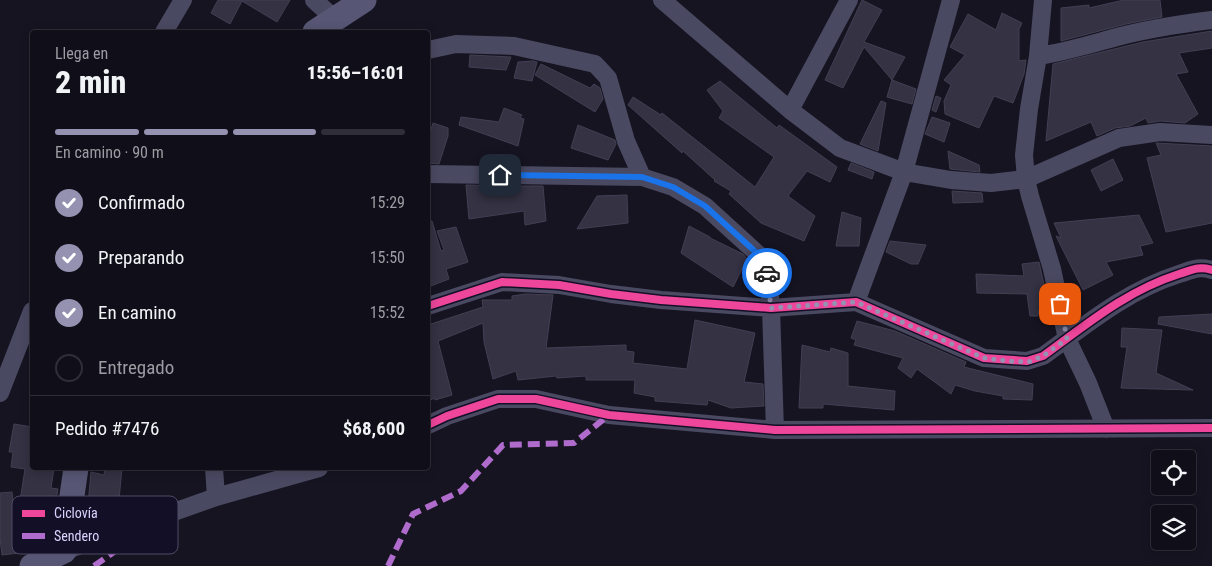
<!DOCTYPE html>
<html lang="es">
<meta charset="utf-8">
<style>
:root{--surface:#100f19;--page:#191822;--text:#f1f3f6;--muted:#9c9ca2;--line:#302f38;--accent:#9591b1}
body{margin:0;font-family:"Roboto Condensed",sans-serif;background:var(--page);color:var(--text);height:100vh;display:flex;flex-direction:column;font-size:19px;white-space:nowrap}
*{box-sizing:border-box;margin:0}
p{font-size:16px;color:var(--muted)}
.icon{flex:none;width:28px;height:28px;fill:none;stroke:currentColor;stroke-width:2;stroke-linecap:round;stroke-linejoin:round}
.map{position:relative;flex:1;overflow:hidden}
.sheet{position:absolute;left:30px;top:30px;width:400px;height:440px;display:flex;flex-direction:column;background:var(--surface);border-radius:5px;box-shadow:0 2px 12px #0003,0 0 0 1px var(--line)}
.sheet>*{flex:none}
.buttons{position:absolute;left:1151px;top:450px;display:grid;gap:10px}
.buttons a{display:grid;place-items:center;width:45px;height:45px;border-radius:5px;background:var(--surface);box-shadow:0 2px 12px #0003,0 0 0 1px var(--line);font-size:25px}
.pin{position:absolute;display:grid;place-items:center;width:42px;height:42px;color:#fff;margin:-21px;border-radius:10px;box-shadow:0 2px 8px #0006}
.courier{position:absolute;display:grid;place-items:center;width:50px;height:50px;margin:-25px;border:4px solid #1a73e8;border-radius:50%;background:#fff;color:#222;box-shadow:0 1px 6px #0007}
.head em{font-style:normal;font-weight:800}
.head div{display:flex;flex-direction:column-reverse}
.head{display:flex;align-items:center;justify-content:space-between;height:85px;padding:0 25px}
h1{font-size:32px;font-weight:800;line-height:38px}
.bar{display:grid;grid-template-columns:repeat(4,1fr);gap:8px 5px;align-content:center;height:60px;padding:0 25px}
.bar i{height:6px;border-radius:4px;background:var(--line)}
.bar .on{background:var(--accent)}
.bar p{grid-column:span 4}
.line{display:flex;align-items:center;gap:12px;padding:0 25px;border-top:1px solid var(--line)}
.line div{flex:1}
ol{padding:0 25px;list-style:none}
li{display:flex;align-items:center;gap:15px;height:55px}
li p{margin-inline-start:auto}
li .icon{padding:5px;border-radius:50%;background:var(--accent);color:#fff;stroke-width:4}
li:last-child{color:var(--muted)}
li i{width:28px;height:28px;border:2px solid var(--line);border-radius:50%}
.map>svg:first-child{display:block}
.building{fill:#343243;stroke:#433f54}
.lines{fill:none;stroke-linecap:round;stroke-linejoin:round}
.street{stroke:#4a4962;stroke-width:18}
.secondary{stroke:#575674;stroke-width:25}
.quiet{stroke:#b06ccc;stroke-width:6;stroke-dasharray:12 6;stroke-linecap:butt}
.cycleway-casing{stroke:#130f26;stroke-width:11}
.cycleway{stroke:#ed469a;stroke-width:8}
.done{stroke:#9591b1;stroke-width:5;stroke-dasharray:0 9}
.route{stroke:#1a73e8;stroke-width:6}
.key{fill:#130f26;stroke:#4e4a67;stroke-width:1}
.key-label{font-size:14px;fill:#d9d4ff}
</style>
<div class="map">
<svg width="1212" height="566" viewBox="0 0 1212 566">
<rect width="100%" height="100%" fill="#161421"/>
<path class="building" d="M218,0H290L277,22L242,1L230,24L211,13Z
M862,0L882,10L864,42L905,57L892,80L864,47L843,88L825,80Z
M1124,0H1160L1162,17L1126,24L1061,41V8L1089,5V8Z
M1002,13L1022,23L1019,29V61L1026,60L1024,74L1013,103L994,96L979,128L945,114L944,101L951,85L944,80L965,55L950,47L968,14L996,30Z
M1212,31V48L1179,53L1188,72L1176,74L1198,114L1185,123L1160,121L1148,123L1146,118L1130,126L1115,128L1097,136L1091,122L1046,141L1053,64L1143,42Z
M470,55L511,57L506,70L469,67Z
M533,61L537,62L532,81L514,78L518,62Z
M541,64L590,88L594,84L600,88L603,99L595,112L535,75Z
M892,80L916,89L912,104L887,97Z
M720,81L777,128L779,125L837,167L830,182L807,171L788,196L815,216L804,241L761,223L729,194L731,191L714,181L715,180L683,151L682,153L628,105L633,97L661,115L662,113L755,187L774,157L719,118L723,111L707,90Z
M936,96L941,98L936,112L932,110Z
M881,101L886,103L878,151L860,144Z
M504,108L522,115L520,118L524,119L518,146L459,125L461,117L499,122Z
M932,117L950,123L944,142L925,134Z
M433,123L448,128V136L439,164L428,163V139Z
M578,125L615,140L616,144L608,160L571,148Z
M1156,143L1212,146V223L1166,232L1147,158L1161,155Z
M948,151L979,165L980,172L950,169Z
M1113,159L1123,180L1101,191L1091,170Z
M851,163L874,172L872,179L848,170Z
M466,185L509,186L508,188L515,190L517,186H543L546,221L525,225L524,211L469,219Z
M952,191L982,193L983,202L953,203Z
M627,195L628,223L577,229L597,196Z
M842,212L861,218L859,246H836Z
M1139,215L1153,243L1140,246L1143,255L1106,262L1113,275L1083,290L1056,236L1061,238L1054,223Z
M432,221L441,251L444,250L437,231L456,227L468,262L446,269L449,279L428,287V222Z
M689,226L710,237V238L743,254L747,259L733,287L681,253Z
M890,241L926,245L918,264H911L886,252Z
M1039,262L1052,321L1043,323L1038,311V316H1030L1027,294L977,293L976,274L1024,276L1022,264Z
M525,294L553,295L546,348L626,345V351L634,352L633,363L687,369L695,320L755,333L744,382L763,384L764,406L731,408L708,400L707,405L655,401V397L634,393L635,380H586V376L557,378L556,376L518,380L516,371L493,379L484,342L483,323L438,341L452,395L435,400V398L428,401V325L483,307L482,300H512V296Z
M1212,314V334L1158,324L1159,317Z
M857,321L895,331L966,362L964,367L1033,384L1032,400L1003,399V396L975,391L955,385L951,394L917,369L911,378L898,368L903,358L854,345L856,340L851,338Z
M1122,328L1162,330L1156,373L1193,390L1121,388L1127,347H1121Z
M802,345L830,352L831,348L848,353V386L895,391L894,410L823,404V408H799Z
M14,424L32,427V468H54L51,488L58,489L54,511L52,510L50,537L17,534L19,553L2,555L0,539V493L12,492L16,526L25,469L11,467L13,452H9Z
M105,468H122L117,521L97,528L86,527L91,472L104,475Z"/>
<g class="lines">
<path class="street" d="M314,0L335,19
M662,0L790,110L840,148L904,172L951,180L991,183L1026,179L1119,138L1160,132L1212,135
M1043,0L1038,56L1029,109L1024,155L1026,179L1030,196L1052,269L1067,339L1088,383L1106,429
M164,32L183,0
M428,50L456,44L514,46L595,64L608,78L626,141L642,177
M1038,56C1065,52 1091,44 1117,37C1148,29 1180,24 1212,20
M790,110L849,0
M428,174L642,177L673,187L705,206L759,255L768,275L771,308L775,430
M856,302L904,172L951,0
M428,306L502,282L559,285L611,294L661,300L771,308L856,302L984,358L1027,361L1043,356C1087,324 1126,291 1179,274C1192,270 1198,266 1212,270
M0,393L32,311
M428,425L447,416L498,399H536L609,415L775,430L1212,428
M214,468L216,497
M64,551L216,497L319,468"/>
<path class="secondary" d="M315,32L364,0
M32,566L64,551L76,468"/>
<path class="quiet" d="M94,566L131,540L149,520
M388,566L413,514L461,491L503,445L574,443L609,415"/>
<g class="cycleway-casing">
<path id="cycleway" d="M428,306L502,282L559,285L611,294L661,300L771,308L856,302L984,358L1027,361L1043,356C1087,324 1126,291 1179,274C1192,270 1198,266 1212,270
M428,425L447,416L498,399H536L609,415L775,430L1212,428"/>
</g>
<use href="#cycleway" class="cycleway"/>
</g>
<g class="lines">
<path class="done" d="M767,273L771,308L856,302L984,358L1009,361L1028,362L1043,356L1067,339L1060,304"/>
<path class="route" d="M500,175L642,177L673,187L705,206L759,255L767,273"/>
</g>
<rect x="12" y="496" width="166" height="58" rx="8" class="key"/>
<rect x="22" y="510" width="23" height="7" fill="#ed469a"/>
<rect x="22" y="533" width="23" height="6" fill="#b06ccc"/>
<g class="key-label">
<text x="54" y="518">Ciclovía</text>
<text x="54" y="541">Sendero</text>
</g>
</svg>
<div class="buttons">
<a><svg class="icon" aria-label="locate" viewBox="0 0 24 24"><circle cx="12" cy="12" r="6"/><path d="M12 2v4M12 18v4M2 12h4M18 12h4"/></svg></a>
<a><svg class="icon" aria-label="layers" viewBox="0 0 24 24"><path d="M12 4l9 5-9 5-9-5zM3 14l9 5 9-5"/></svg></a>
</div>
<div class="pin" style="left:1060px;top:304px;background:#ea580c"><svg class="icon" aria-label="bag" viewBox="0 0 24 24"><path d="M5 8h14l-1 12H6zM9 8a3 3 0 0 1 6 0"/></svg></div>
<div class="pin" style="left:500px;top:175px;background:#1f2937"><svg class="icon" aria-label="home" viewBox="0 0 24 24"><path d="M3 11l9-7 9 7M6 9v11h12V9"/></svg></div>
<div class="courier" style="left:767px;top:273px"><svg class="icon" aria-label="car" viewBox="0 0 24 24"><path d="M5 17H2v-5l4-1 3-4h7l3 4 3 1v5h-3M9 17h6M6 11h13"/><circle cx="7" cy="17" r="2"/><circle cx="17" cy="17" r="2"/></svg></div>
<section class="sheet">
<div class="head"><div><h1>2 min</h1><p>Llega en</p></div><em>15:56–16:01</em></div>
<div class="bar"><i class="on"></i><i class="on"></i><i class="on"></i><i></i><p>En camino · 90 m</p></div>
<ol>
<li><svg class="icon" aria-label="check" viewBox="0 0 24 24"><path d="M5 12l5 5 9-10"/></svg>Confirmado<p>15:29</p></li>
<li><svg class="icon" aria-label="check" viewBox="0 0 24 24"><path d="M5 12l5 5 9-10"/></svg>Preparando<p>15:50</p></li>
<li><svg class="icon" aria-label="check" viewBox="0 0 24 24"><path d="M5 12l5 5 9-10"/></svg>En camino<p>15:52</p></li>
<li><i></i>Entregado</li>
</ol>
<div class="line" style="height:65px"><div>Pedido #7476</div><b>$68,600</b></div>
</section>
</div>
